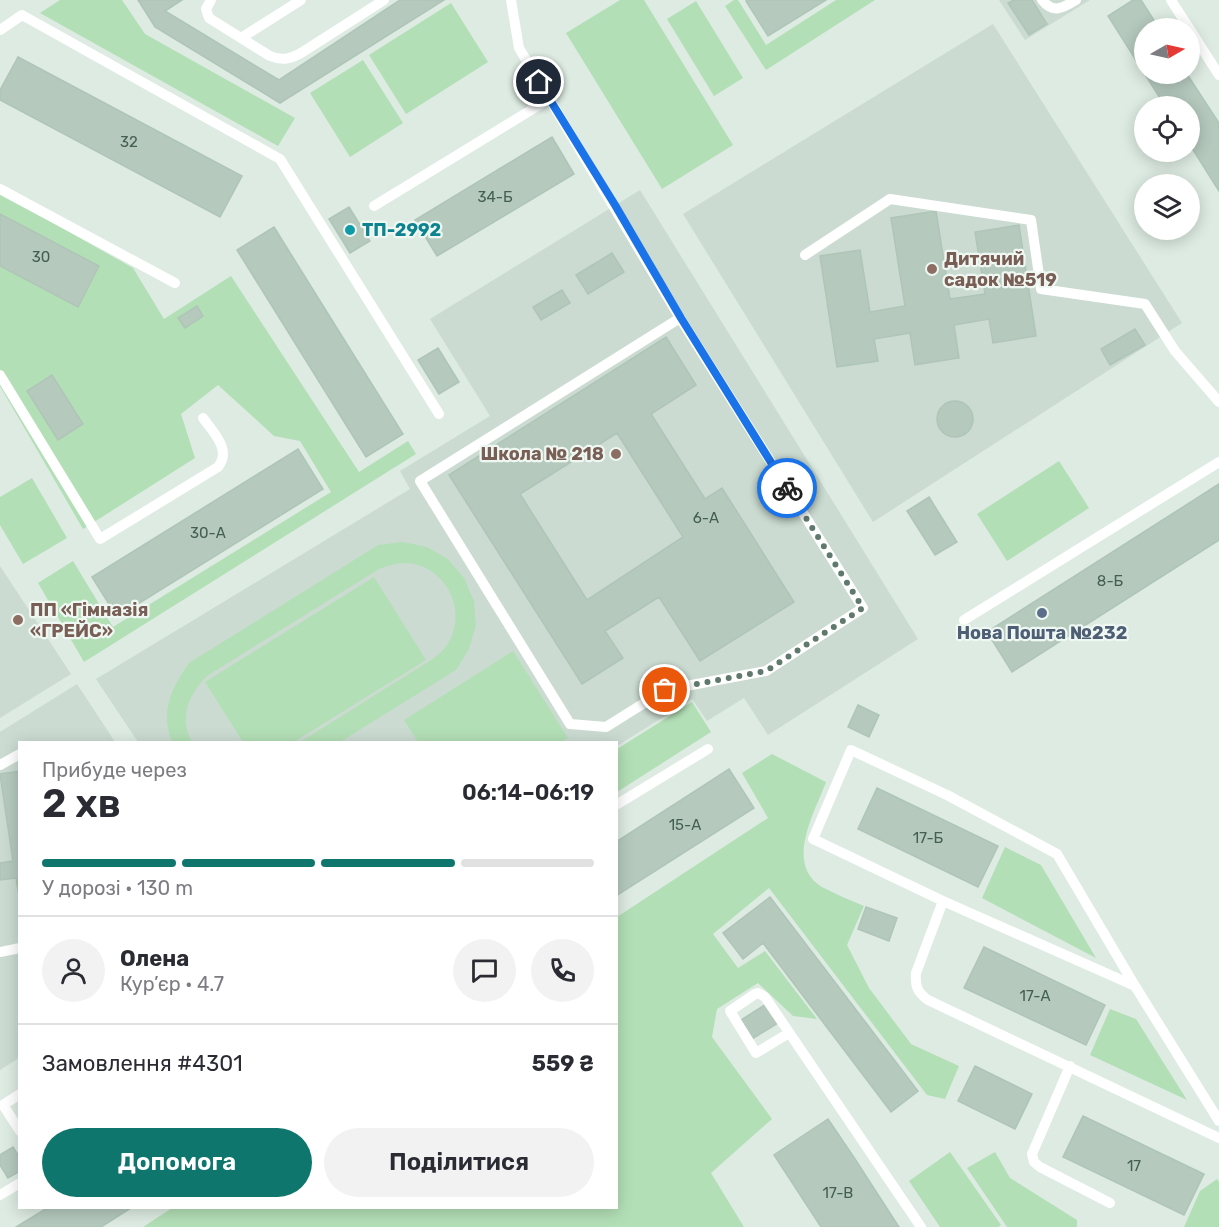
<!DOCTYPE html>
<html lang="uk">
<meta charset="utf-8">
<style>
:root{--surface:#fff;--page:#f2f2f3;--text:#2b2b33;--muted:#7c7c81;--line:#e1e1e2;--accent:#0f766e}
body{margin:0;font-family:Rubik,sans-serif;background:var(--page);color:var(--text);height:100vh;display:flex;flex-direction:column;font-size:22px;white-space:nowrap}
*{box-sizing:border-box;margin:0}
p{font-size:20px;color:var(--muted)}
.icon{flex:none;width:33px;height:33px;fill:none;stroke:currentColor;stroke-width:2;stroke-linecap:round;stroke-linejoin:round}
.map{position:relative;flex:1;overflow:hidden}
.panel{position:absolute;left:18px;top:741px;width:600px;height:468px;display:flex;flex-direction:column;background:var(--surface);border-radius:0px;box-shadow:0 3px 15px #0003}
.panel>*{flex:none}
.needle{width:39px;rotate:81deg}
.fabs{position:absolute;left:1134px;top:18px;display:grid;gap:12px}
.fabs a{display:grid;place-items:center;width:66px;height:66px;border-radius:50%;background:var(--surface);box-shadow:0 3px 15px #0003;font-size:30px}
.pin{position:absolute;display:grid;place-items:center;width:51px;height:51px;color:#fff;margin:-26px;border:3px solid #fff;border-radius:50%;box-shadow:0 2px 6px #0007}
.courier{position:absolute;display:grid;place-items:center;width:60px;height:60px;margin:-30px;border:4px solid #1a73e8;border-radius:50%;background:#fff;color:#222;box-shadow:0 2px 8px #0007}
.summary em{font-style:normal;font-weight:600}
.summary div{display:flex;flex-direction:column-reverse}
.summary{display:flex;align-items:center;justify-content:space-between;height:102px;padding:0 24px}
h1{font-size:39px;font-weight:600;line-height:45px}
.bar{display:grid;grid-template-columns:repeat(4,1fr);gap:9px 6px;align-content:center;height:72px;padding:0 24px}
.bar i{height:8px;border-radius:4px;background:var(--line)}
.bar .active{background:var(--accent)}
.bar p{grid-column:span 4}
.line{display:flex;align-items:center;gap:15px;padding:0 24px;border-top:2px solid var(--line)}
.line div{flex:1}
.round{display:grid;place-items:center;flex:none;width:63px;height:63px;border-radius:32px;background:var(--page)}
.button{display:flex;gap:12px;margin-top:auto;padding:12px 24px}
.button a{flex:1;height:69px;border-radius:36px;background:var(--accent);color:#fff;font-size:24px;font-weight:600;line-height:69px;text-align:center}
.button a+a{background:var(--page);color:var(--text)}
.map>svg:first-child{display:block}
.built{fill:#cbdbd1}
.green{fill:#b3dfb6}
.building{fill:#b5c9bd;stroke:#afc5b8;stroke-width:1.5;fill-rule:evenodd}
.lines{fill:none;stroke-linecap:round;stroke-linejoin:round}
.lane{stroke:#fff;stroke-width:10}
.done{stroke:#60796d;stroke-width:6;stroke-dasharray:0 10.8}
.route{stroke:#1a73e8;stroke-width:8}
.culture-dot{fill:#0f9aa8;stroke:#eef7f1;stroke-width:2}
.education-dot{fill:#8d6e63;stroke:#eef7f1;stroke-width:2}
.service-dot{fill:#5c6f8a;stroke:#eef7f1;stroke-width:2}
.labels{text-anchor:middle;stroke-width:4.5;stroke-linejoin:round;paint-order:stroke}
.number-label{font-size:15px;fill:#435f52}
.culture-label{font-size:18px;font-weight:bold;fill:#0d838f;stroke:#eef7f1;text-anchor:start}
.education-label{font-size:18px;font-weight:bold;fill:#785e54;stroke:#eef7f1;text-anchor:start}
.service-label{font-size:18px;font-weight:bold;fill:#4e5e75;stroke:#eef7f1}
</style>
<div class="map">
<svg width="1219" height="1227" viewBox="0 0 1219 1227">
<rect width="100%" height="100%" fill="#ddebe2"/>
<path class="built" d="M999,0H1090L1025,40Z
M993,24L1182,323L873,522L683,214Z
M640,190L918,639L768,735L744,698L707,721L692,699L617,746L616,742H138L96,679L410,489L400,471L490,416L430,319Z
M0,566L71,674L0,718Z
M77,684L115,742H20L19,1058L0,1070V732Z"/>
<path class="green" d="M60,0H122L145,34L295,118L278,146L40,13Z
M620,0H644L733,145L662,189L566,33Z
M734,0H738L766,45L836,0H875L766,70L725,6Z
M696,1L743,78L714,96L667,19Z
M451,3L488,62L406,114L369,55Z
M363,60L403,123L350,157L310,93Z
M0,193L133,268L164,319L231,276L359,472L408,441L416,454L84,662L38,583L73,561L113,627L331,492L300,441L274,436L218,385L181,414L195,458L83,529L0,386Z
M1059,461L1089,508L1007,561L977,514Z
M32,478L67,538L23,564L0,525V497Z
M403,542L427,547L448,559L464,578L474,601L476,625L469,649L456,670L340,742H300L434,658C439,654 444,650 447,645C467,614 450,573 415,564C402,561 390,565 379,569L207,676C189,694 178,718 192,742H172C160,712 171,688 189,663L378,545Z
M374,577L426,660L294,742H243L205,682Z
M513,651L568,738L561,742H418L404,720Z
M692,702L711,732L617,792V749Z
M772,754L826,782C815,812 784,864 822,887C835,894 850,900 864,906L847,945L869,988L911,1044L959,1066L945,1099L927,1095L769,888L713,934L738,968L765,951L817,1019L793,1016L758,983L717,1009L712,1037L772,1119L711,1173L744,1227H143L172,1208H616L617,917L768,818L742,773Z
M1005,847L1041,865L1096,958L982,898Z
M1110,1009L1136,1019L1187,1100L1090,1055Z
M950,1152L1001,1225L998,1227H940L909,1181Z
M995,1152L1010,1178L1077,1220V1227H1007L967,1168Z
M1217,1179L1219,1182V1227H1184L1200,1191Z"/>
<path class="building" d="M138,0H182L165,11L279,80L400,0H444L280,103L155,27Z
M748,0H826L768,36L746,1Z
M1014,0H1032L1047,24L1029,35L1008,3Z
M1133,0H1141L1159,28H1144V74H1187L1219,123V191L1190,145V106H1165L1108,16Z
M18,57L242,176L220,217L0,100V90Z
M552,137L574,174L437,256L415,220Z
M349,207L370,241L350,253L329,219Z
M936,211L950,299L985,294L975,232L1019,225L1036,336L993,343L989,319L954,325L959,358L915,365L910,333L874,339L878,361L837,367L820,256L860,250L870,312L905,306L891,218Z
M0,214L99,266L78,307L0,266Z
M274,227L403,434L366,457L237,250Z
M612,253L624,272L588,294L576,275Z
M562,290L570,303L541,320L533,307Z
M197,306L203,316L185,328L178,318Z
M1135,329L1145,345L1110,365L1101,349Z
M666,337L696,385L651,414L705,499L722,488L794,602L700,661L659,597L605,631L623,658L582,684L449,475ZM617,433L683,537L587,600L520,494Z
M438,348L459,382L439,394L418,360Z
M52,375L83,424L58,440L27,391Z
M937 419a18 18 0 1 1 36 0a18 18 0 1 1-36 0Z
M298,449L323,489L117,617L92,577Z
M1219,484V540L1012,672L987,632Z
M929,497L957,542L935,555L907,511Z
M858,705L879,715L869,737L848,727Z
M729,769L754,808L616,896V842Z
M20,771V901L16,878L0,880V863L13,861L0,774Z
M877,788L998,846L978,887L858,829Z
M770,897L918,1091L891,1112L763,943L743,959L723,933Z
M866,907L897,918L889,941L858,929Z
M984,947L1105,1005L1086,1045L964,988Z
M766,1004L778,1023L752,1039L741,1020Z
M975,1066L1032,1094L1015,1129L958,1101Z
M1083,1116L1204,1174L1184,1215L1063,1157Z
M828,1119L855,1159L899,1227H821L774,1155Z
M13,1147L20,1158V1171L8,1178L0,1165V1155Z
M47,1208H131L101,1227H16Z"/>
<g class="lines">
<path class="lane" d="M211,0L206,9L209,18L270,56C282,61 290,59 301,53L384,0
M511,0L519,48L680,318L863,608L766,671L665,690L606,727L570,724L420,481L680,318
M1042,0C1053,14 1063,8 1076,0
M1171,0L1219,75
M0,30L22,15L280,159L439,414
M241,38L301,0
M0,189L175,283
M374,206L549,99
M805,255L890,199L1031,220L1041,289L1145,304L1175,351L1219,402
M0,375L100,539L218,467C232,450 213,432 203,418
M964,620L1219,462
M0,765L20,754
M616,805L708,749
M943,901L916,973C915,986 917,992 928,1000L1219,1138
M0,952L20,948
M1135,986L943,901L813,839L851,750L947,795L1057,854L1135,986L1219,1121
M789,1033L756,1053L730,1011L755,994L758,993L765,997L921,1227
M1070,1066L1032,1154L1034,1162L1040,1167L1110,1203
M20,1094L3,1105L20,1131
M0,1195L20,1183"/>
</g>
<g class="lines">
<path class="done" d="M665,690L766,671L863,608L787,488"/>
<path class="route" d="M539,82L615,205L681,318L787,488"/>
</g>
<circle class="culture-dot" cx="350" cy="230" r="6"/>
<g class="education-dot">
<circle cx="932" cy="269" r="6"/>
<circle cx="616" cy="454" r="6"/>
<circle cx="18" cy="620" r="6"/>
</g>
<circle class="service-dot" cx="1042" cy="613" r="6"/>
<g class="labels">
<g class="number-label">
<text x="129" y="147">32</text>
<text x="495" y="202">34-Б</text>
<text x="41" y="262">30</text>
<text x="706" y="523">6-А</text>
<text x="208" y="538">30-А</text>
<text x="1110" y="586">8-Б</text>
<text x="685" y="830">15-А</text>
<text x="928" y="843">17-Б</text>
<text x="1035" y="1001">17-А</text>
<text x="1134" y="1171">17</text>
<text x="838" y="1198">17-В</text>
</g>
<g class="culture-label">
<text x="362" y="236">ТП-2992</text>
</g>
<g class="education-label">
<text x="944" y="265">Дитячий<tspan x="944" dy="21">садок №519</tspan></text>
<text x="604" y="460" text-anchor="end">Школа № 218</text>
<text x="30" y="616">ПП «Гімназія<tspan x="30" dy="21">«ГРЕЙС»</tspan></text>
</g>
<g class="service-label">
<text x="1042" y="639">Нова Пошта №232</text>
</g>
</g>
</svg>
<div class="fabs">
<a><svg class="needle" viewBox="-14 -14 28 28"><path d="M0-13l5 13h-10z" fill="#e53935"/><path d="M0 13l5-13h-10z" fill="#7c7c81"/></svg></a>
<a><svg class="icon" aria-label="locate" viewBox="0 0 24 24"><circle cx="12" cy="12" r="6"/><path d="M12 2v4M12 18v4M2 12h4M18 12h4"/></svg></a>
<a><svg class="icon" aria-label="layers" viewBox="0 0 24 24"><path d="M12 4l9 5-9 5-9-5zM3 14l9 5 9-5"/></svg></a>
</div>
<div class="pin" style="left:665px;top:690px;background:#ea580c"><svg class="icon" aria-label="bag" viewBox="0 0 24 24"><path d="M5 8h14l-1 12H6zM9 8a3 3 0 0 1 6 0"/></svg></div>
<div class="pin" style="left:539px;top:82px;background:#1f2937"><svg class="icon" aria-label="home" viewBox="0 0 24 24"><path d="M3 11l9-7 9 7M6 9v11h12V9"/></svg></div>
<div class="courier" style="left:787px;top:488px"><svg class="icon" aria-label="bike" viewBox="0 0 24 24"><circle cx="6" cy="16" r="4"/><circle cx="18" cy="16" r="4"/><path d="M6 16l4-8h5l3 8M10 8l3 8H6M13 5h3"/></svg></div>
<section class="panel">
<div class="summary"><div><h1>2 хв</h1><p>Прибуде через</p></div><em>06:14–06:19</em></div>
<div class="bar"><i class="active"></i><i class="active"></i><i class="active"></i><i></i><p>У дорозі · 130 m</p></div>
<div class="line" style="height:108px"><a class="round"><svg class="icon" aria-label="person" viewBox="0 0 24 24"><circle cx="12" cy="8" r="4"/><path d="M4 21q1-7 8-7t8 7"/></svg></a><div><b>Олена</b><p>Кур’єр · 4.7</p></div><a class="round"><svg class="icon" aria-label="chat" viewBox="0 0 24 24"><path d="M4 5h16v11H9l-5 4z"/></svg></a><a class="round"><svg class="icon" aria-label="phone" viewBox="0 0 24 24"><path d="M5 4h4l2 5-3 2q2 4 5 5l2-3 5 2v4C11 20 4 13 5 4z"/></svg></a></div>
<div class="line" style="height:78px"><div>Замовлення #4301</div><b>559 ₴</b></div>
<div class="button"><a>Допомога</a><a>Поділитися</a></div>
</section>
</div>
